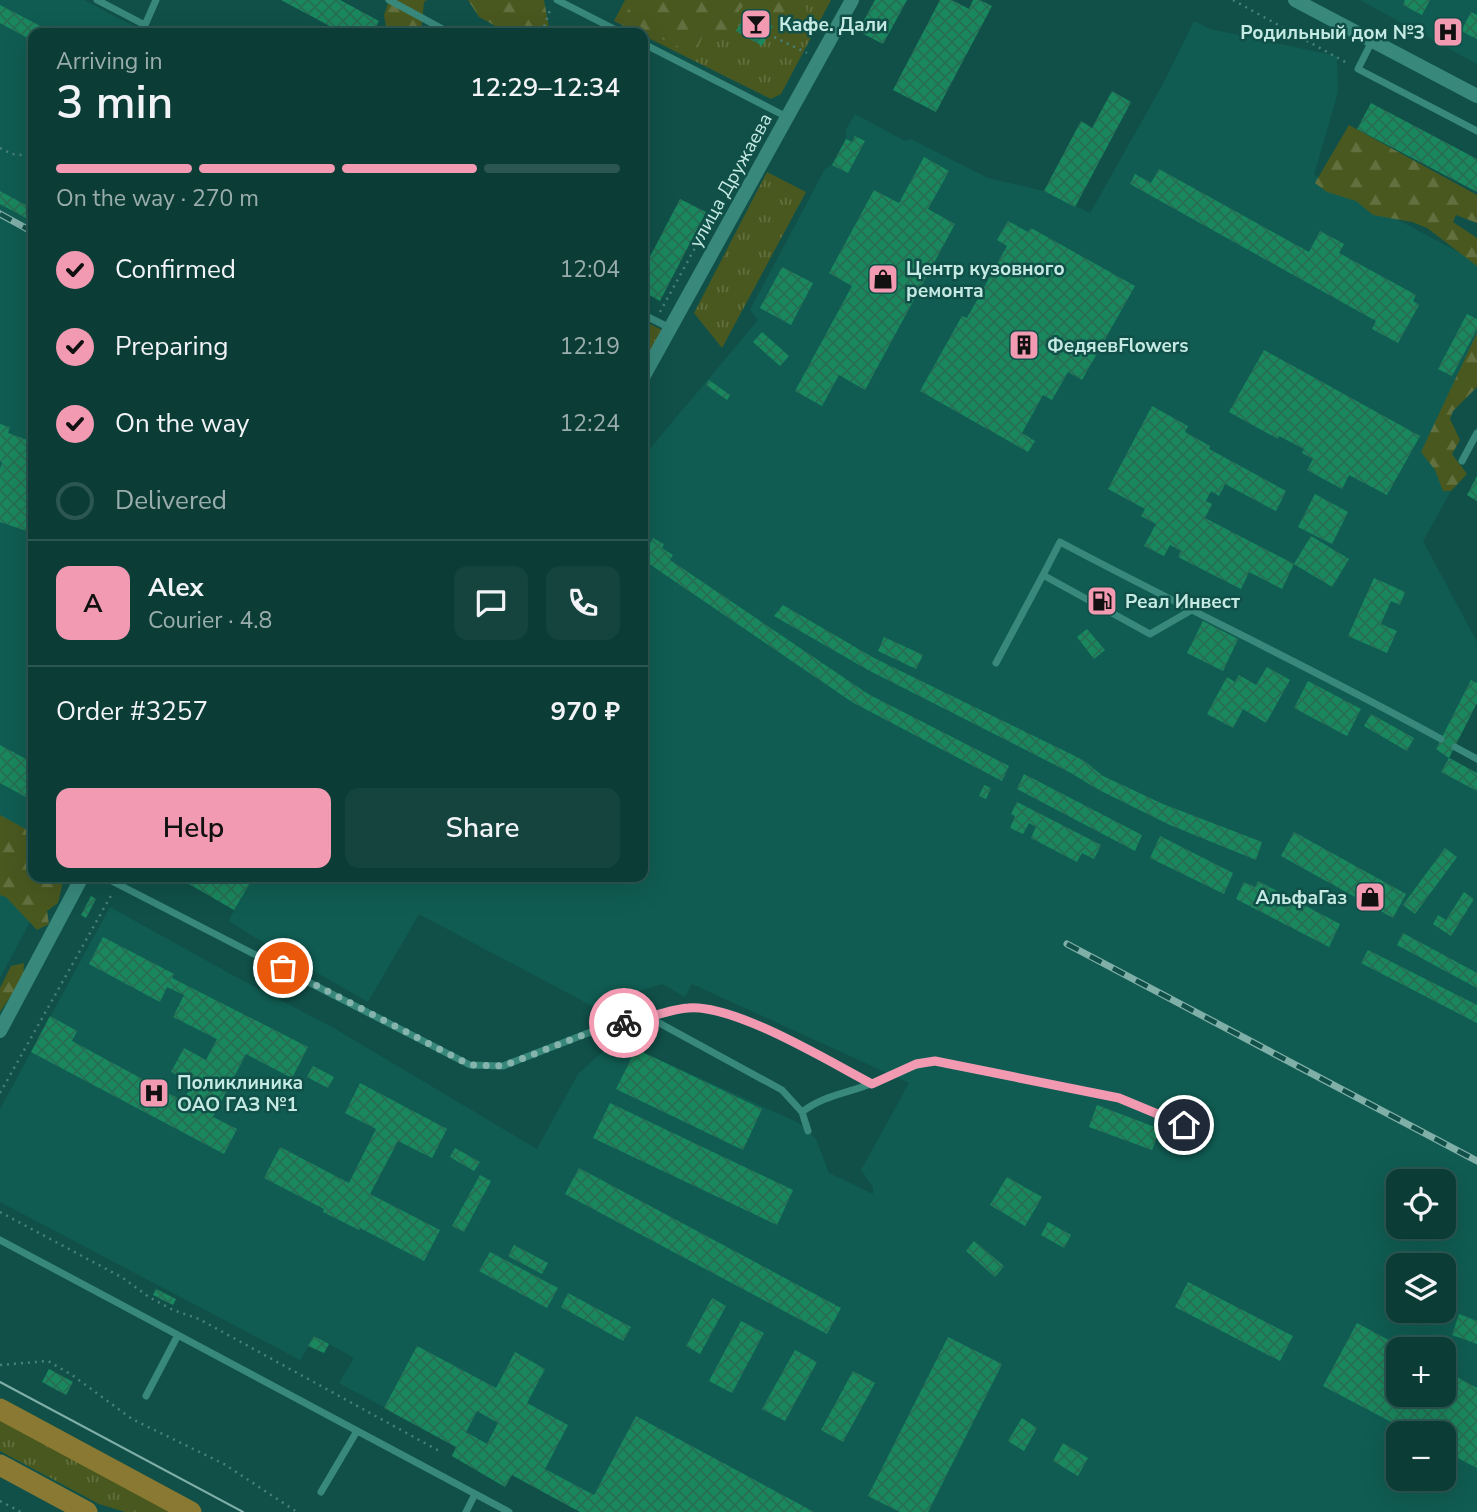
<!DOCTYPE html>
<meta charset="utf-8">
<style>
:root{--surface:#0c3c36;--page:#15433e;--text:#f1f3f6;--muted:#9aadad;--line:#2c5651;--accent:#f19ab2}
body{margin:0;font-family:"Nunito Sans",sans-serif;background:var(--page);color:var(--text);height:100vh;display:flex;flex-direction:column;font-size:26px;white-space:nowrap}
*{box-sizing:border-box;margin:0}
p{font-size:23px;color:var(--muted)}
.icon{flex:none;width:38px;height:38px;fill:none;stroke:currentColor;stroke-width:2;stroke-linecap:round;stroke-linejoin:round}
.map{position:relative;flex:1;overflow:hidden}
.drawer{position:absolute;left:28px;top:28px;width:620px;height:854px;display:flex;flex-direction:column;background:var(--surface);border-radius:14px;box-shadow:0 7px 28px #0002,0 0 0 2px var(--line)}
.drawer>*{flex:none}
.buttons{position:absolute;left:1386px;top:1169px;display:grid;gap:14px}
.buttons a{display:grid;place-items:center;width:70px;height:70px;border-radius:14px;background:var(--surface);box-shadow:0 7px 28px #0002,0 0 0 2px var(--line);font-size:35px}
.pin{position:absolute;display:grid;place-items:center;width:60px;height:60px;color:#fff;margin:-30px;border:4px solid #fff;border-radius:50%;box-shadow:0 2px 7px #0007}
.courier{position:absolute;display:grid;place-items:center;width:70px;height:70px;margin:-35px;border:5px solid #f19ab2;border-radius:50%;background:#fff;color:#222;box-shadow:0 2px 9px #0007}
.headline em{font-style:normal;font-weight:600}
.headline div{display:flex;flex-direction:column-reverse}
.headline{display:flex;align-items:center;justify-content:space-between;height:119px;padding:0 28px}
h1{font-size:46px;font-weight:600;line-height:52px}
.bar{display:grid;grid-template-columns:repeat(4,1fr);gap:10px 7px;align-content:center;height:84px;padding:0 28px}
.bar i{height:9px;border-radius:5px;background:var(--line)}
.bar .on{background:var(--accent)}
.bar p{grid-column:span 4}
.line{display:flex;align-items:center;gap:18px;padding:0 28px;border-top:2px solid var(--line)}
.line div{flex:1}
.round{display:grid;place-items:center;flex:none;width:74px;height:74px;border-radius:14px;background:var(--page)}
ol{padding:0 28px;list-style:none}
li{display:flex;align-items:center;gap:21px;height:77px}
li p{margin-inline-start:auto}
li .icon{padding:7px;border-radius:50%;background:var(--accent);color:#111;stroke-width:4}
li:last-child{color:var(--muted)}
li i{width:38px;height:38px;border:4px solid var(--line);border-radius:50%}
.button{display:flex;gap:14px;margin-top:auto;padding:14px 28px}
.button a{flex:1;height:80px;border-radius:14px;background:var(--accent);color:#111;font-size:28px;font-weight:600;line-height:80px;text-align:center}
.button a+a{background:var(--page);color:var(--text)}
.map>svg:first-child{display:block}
.built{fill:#105c52;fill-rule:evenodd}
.grass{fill:url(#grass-tufts)}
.forest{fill:url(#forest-firs)}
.building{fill:url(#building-cross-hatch);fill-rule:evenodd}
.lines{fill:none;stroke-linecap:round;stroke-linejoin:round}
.path{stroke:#498079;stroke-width:2.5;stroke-dasharray:2 5;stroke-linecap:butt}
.service{stroke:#38887c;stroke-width:7}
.minor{stroke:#38887c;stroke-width:14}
.primary{stroke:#8a7932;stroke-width:21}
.tram{stroke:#80afa8;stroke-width:2}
.rail-casing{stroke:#80afa8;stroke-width:7}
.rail{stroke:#105048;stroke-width:4.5;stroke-dasharray:13;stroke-linecap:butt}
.done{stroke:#86b4ad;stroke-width:7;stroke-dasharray:0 12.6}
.route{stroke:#f19ab2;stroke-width:9}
.labels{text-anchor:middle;stroke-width:5;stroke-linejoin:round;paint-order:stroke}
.poi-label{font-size:19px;font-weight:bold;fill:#c5eae3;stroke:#105048;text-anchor:start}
.street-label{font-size:19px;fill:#c5eae3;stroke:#105048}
</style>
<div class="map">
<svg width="1477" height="1512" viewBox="0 0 1477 1512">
<defs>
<pattern id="grass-tufts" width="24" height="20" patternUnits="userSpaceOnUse" patternTransform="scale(1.75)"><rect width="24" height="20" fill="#49581f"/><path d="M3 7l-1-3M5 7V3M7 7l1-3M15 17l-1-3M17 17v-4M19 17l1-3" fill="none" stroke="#62703f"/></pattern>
<pattern id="forest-firs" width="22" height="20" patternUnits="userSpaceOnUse" patternTransform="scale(1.75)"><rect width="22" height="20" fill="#49581f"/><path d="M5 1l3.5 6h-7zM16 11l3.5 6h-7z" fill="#62703f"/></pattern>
<pattern id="building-cross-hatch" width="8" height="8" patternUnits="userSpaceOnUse" patternTransform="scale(1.75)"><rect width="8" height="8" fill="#1a885e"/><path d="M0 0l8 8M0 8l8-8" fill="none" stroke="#276e54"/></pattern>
</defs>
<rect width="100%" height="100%" fill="#105048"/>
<path class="built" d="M0,0H84L147,33H33V877H54L0,978Z
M1360,0H1477V64Z
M1194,21L1210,29L1337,56L1338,92L1314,175L1477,262V355L1428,449L1463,469L1423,541L1477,642V703L1449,757L1477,773V1512H580L512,1475L505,1487L452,1456L456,1446L339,1383L354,1358L315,1336L300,1360L0,1202V1109L110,907L238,978L332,1027L537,1149L578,1074L619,1037L637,1046L636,1049L799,1123L816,1139L829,1173L873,1194V1187L861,1170L909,1083L692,984L685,997L662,984L592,1006L419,914L368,1002L249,934L229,921L234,910L177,877H642V458L758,320L750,310L825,169L832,164L846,139V129L855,114L905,141L911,139L988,178L1044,191L1090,213L1164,82ZM1398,1181H1444V1227H1398ZM1398,1265H1444V1311H1398ZM1398,1349H1444V1395H1398ZM1398,1433H1444V1479H1398Z"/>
<path class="grass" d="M625,0H831L781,94L771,99L614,21Z
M767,172L806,192L722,348L694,313Z
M642,320L662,330L642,366Z
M0,1419L173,1512H125L99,1504L0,1451Z"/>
<path class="forest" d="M389,0H427L424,2L421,33H387L384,15Z
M468,0H544L550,33H503L501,29L479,17Z
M634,0H804L813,34L795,36L764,12L743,6L730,23L725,37L702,38L695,54L649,33L625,15Z
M1349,125L1477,195V223L1456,215L1453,222L1477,238V266L1427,228L1412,222L1373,215L1356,201L1327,192L1315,183Z
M1477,333V387L1453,411L1450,419L1460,440L1452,454L1467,474L1451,491H1443L1435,470L1421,452Z
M0,815L33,833V877H64L58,903L47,911L49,924L37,930L6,897L0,895Z
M24,963L23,978L0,1012V988L11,966Z"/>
<path class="building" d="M281,0H340L379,21L372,33H343Z
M875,0H907L883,44L858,31Z
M940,0H952L969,9L973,0H980L992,6L936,112L893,90Z
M1405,0H1430L1422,15L1403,5Z
M0,5L54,33H33V41L0,23Z
M747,12L773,26L762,46L736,31Z
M1471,12L1477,15V39L1461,31Z
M1112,91L1131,102L1075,207L1044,191L1081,121L1092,128Z
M1371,103L1477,159V192L1357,129Z
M855,136L865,141L848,173L832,165L846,139L852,142Z
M924,157L949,171L928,209L955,224L865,390L839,375L822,406L795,391L852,286L829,273L874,190L899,203Z
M1159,169L1309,252L1320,231L1344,244L1339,253L1416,295L1413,301L1419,305L1398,343L1372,329L1376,321L1130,184L1135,174L1151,183Z
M0,191L33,209V222L0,204Z
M680,199L706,212L660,301L642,291V272Z
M1008,221L1028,232L1031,228L1135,286L1082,380L1068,372L1052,400L1043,395L1022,433L1035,441L1028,452L920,391L962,316L967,318L1007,246L997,240Z
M782,267L813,283L791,325L760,308Z
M1467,314L1477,319V329L1452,376L1438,369Z
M762,332L789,356L780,366L753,342Z
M1264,350L1420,436L1387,495L1349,475L1342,489L1307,470L1313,459L1302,453L1304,449L1279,436L1278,439L1229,412Z
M709,380L730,395L727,400L706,385Z
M1152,406L1188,426L1185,432L1210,446L1209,449L1286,491L1276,511L1225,484L1219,496L1211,491L1206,501L1212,504L1205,518L1294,564L1282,589L1249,572L1241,589L1178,557L1181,551L1170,545L1164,556L1144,546L1156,524L1141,516L1145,509L1108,489Z
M0,424L10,427L8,433L33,442V533L0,522V469L2,462H0Z
M1477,476V501L1467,495Z
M1315,494L1348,512L1332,544L1298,527Z
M1311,536L1349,559L1332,587L1294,564Z
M653,538L664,544L662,548L673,555L670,560L868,694L1009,766L1002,781L852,702L642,559Z
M1374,578L1405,592L1400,605L1391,601L1381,624L1397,631L1387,653L1348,636Z
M783,605L874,658L1083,760L1103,776L1163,804L1262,842L1256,860L1170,825L1097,789L1071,773L868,670L774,616Z
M1203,621L1238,639L1223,671L1187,653Z
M1087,629L1105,650L1094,659L1077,637Z
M884,637L923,655L916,669L878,651Z
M1267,667L1290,680L1266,723L1243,709L1233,728L1207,714L1227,677L1235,682L1239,675L1256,685Z
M1471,680L1477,683V703L1449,758L1436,749Z
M1308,681L1361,709L1347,736L1294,708Z
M1371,714L1414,738L1407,751L1364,726Z
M0,745L26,759L28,755L33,758V801L0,783Z
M1449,758L1477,773V791L1441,772Z
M1024,774L1142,835L1135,851L1017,789Z
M984,785L991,788L986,799L979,796Z
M1017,802L1101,845L1094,859L1082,853L1077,862L1031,838L1036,827L1029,823L1023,834L1010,828L1015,816L1011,814Z
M1294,832L1406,894L1393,918L1281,856Z
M1160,836L1233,873L1224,894L1150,858Z
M1445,848L1457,857L1415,914L1403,905Z
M177,877H239L250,883L234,910Z
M1258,881L1340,924L1329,947L1236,899L1244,882L1255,887Z
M1464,892L1474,899L1451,936L1433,924L1438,915L1446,920Z
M91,896L96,899L86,918L81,915Z
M1403,933L1477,973V988L1397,945Z
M103,937L174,974L172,978L308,1047L292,1078L246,1054L213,1117L237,1129L224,1154L31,1052L50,1016L77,1031L72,1041L183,1101L193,1083L171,1072L184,1048L206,1060L217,1039L173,1017L184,995L167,987L160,1002L89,964Z
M1368,950L1477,1005V1023L1361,963Z
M636,1049L762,1109L743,1150L616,1089Z
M313,1066L334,1077L328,1088L307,1077Z
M360,1083L447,1129L432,1158L398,1141L370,1194L440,1230L424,1261L360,1228L359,1230L323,1212L324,1209L264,1178L280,1147L349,1183L376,1129L345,1113Z
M610,1103L793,1190L777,1225L593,1138Z
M1097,1105L1160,1129L1152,1150L1089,1127Z
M455,1148L480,1162L474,1171L450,1157Z
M579,1168L841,1308L827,1334L565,1194Z
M480,1175L491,1181L464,1232L452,1226Z
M1007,1177L1042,1197L1025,1226L990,1205Z
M1048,1222L1071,1235L1064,1248L1041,1235Z
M974,1241L1004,1266L995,1277L966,1251Z
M514,1245L548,1263L542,1274L508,1256Z
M490,1252L558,1288L547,1308L479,1271Z
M1188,1282L1293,1336L1280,1361L1175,1307Z
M156,1289L176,1299L173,1305L153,1295Z
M568,1293L631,1327L623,1341L561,1307Z
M712,1298L726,1306L700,1354L686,1346Z
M1459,1314L1477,1321V1344L1452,1335Z
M741,1321L764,1333L732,1393L709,1381Z
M1357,1323L1405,1349H1398V1395H1444V1370L1477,1388V1468L1444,1451V1433H1412L1323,1386Z
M314,1336L329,1344L324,1353L308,1346Z
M948,1337L1002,1364L928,1512H900L868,1496Z
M417,1346L496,1388L515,1352L545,1369L527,1403L568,1425L545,1469L594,1495L636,1416L814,1512H580L512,1475L505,1487L452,1456L456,1447L384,1408ZM477,1411L498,1423L487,1444L466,1432Z
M795,1350L817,1362L785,1421L762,1409Z
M49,1369L73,1382L66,1395L42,1382Z
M853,1371L875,1383L843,1442L821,1430Z
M1022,1418L1037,1428L1024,1451L1008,1441Z
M1063,1443L1088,1458L1078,1476L1053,1461Z"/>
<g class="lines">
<path class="path" d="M1233,0L1349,64
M542,33L550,10
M768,34L807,53
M0,148L12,154L33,156
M660,312L766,118
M0,1093L113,892
M0,1212L123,1278L149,1297L173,1310L199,1319L441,1452
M0,1365L48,1361L72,1375L132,1419L224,1464L297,1512
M0,1501L21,1512"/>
<path class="service" d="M97,0L145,25L156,0
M389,0L450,33
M557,0L622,33
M1372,41L1358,69L1477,131
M642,43L787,117
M642,314L670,328
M1462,461L1477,433
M1190,611L1150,634L1043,575L1060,542C1186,609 1316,670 1441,739
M996,663L1043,575
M1455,747L1477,759
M104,877L470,1065L503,1066L601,1028L650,1018L782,1090L802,1112L808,1131
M650,1018C662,1015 675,1009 687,1008C733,1003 829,1062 872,1084
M802,1112C824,1095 849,1093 873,1083C895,1075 912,1064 935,1061L1119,1098L1184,1125
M0,1240L509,1512
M146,1396L178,1335
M321,1492L357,1431
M466,1512L475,1494"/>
<path class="minor" d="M1295,0L1477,96
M642,379L852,0
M0,1031L82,877"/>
<path class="primary" d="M0,1409L191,1512
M0,1465L87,1512"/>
<path class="tram" d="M0,1382L243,1512"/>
<g class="rail-casing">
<path id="rail" d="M0,214L33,232
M1067,944L1477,1161"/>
</g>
<use href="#rail" class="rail"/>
</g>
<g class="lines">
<path class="done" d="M283,968L470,1065L503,1066L601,1028L624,1023"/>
<path class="route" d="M624,1023C644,1020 670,1009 688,1008C735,1004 828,1061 872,1084L916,1064L935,1061L1119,1098L1184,1125"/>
</g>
<defs>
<g id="bar-square" transform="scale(1.575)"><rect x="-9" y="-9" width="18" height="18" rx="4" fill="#f19ab2" stroke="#105048"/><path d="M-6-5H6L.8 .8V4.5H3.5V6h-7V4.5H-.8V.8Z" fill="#111"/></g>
<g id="hospital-square" transform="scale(1.575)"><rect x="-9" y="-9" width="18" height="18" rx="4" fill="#f19ab2" stroke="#105048"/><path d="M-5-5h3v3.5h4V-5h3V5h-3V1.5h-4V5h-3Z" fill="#111"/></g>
<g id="shop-square" transform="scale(1.575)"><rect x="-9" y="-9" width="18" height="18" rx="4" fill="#f19ab2" stroke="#105048"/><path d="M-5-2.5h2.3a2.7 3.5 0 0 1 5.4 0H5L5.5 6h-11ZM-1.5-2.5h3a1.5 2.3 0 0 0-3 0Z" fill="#111"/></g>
<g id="building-square" transform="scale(1.575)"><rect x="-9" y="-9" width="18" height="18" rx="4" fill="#f19ab2" stroke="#105048"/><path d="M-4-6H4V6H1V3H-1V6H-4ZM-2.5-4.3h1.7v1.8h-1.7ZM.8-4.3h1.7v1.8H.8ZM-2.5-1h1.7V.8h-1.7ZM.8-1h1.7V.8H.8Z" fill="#111"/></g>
<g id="fuel-square" transform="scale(1.575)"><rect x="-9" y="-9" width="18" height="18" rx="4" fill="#f19ab2" stroke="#105048"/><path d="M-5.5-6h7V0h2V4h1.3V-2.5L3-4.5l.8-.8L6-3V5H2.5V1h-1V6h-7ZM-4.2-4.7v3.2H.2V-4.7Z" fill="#111"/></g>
</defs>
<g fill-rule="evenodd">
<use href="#bar-square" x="756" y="24"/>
<use href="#hospital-square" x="1448" y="32"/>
<use href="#shop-square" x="883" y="279"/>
<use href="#building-square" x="1024" y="345"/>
<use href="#fuel-square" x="1102" y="601"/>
<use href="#shop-square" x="1370" y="897"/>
<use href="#hospital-square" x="154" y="1093"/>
</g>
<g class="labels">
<g class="poi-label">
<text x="779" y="31">Кафе. Дали</text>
<text x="1425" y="39" text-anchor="end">Родильный дом №3</text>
<text x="906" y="275">Центр кузовного<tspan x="906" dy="22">ремонта</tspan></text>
<text x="1047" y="352">ФедяевFlowers</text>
<text x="1125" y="608">Реал Инвест</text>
<text x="1347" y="904" text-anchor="end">АльфаГаз</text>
<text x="177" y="1089">Поликлиника<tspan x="177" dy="22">ОАО ГАЗ №1</tspan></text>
</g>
<g class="street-label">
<text transform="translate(730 180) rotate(-61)" y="7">улица Дружаева</text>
</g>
</g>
</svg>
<div class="buttons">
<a><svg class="icon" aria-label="locate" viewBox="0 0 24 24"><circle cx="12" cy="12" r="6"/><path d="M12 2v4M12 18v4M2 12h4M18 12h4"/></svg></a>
<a><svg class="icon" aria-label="layers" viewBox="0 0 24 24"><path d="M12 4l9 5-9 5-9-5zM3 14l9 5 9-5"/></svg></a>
<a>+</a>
<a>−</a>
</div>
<div class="pin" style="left:283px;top:968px;background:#ea580c"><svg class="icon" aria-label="bag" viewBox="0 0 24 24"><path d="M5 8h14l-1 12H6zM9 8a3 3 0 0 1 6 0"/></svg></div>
<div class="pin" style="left:1184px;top:1125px;background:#1f2937"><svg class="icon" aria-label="home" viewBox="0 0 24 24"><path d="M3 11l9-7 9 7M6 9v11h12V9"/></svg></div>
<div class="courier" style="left:624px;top:1023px"><svg class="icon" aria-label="bike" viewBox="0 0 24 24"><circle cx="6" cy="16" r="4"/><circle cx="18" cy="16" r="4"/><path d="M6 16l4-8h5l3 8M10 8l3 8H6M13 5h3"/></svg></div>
<section class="drawer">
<div class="headline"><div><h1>3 min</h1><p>Arriving in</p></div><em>12:29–12:34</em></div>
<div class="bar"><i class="on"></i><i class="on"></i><i class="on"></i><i></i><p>On the way · 270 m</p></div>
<ol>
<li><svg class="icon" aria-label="check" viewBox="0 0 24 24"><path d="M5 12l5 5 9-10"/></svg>Confirmed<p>12:04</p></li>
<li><svg class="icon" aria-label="check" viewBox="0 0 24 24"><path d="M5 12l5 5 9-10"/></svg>Preparing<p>12:19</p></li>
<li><svg class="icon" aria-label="check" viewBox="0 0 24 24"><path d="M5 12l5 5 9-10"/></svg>On the way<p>12:24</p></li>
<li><i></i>Delivered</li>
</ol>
<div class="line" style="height:126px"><b class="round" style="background:var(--accent);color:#111">A</b><div><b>Alex</b><p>Courier · 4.8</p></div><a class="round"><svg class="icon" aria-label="chat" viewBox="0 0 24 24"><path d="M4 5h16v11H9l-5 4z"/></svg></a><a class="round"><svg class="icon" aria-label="phone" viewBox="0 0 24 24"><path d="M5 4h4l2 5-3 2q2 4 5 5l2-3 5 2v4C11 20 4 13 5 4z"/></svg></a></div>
<div class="line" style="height:91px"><div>Order #3257</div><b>970 ₽</b></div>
<div class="button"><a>Help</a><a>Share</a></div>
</section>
</div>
